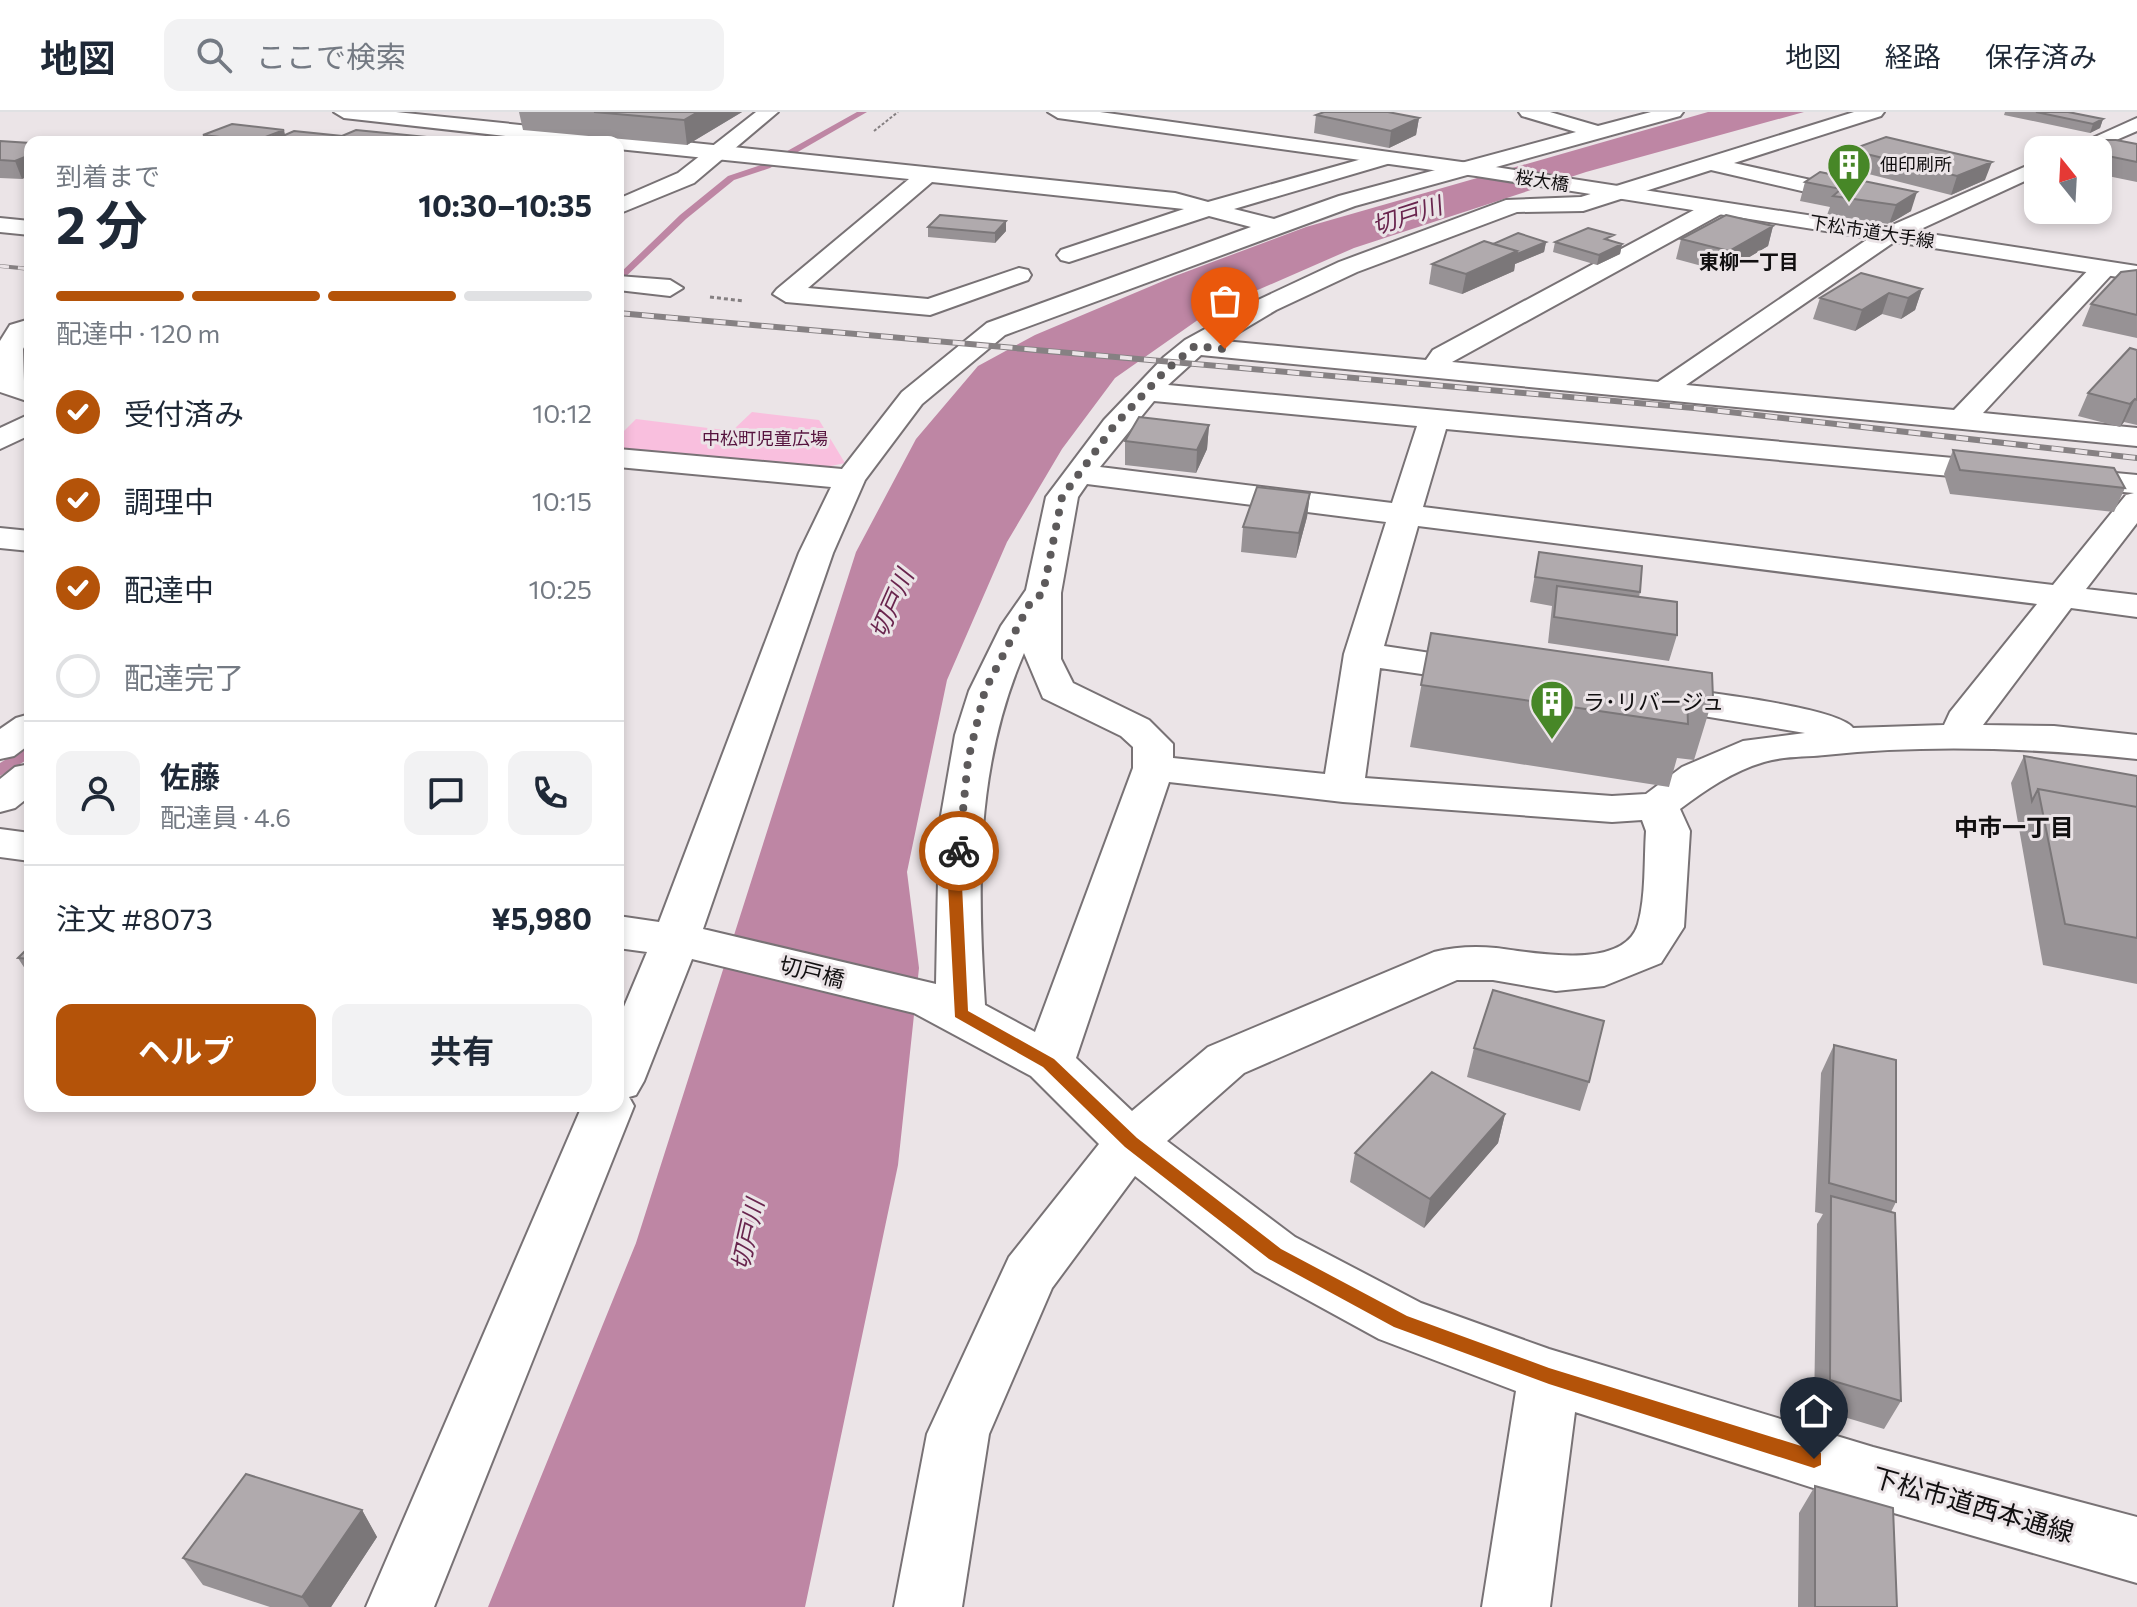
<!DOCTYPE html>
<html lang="ja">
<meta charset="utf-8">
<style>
:root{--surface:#fff;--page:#f2f2f3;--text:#1f2937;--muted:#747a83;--line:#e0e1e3;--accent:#b45309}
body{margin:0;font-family:Commissioner,"Noto Sans JP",sans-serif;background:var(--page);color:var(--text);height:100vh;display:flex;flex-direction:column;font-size:30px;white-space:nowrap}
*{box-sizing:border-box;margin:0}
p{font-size:26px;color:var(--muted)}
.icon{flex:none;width:44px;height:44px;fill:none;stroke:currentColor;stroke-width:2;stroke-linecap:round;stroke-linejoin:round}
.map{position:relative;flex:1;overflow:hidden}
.panel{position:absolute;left:24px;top:24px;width:600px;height:976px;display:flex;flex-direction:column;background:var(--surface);border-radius:16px;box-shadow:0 4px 12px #0003}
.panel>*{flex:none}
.needle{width:52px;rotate:342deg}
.tools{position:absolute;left:2024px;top:24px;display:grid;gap:16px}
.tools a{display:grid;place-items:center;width:88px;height:88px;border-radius:16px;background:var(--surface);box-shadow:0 4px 12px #0003;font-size:40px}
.pin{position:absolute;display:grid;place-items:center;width:68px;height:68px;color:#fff;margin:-82px -34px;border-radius:50% 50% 50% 0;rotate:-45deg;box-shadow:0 0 8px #0007}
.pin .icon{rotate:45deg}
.courier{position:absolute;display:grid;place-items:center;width:80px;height:80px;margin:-40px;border:6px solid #b45309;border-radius:50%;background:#fff;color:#222;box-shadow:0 2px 10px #0007}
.head em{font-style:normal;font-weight:700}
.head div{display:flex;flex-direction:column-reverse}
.head{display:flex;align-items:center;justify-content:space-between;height:136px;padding:0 32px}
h1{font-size:52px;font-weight:700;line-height:60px}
.bar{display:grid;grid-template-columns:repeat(4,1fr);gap:12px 8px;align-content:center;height:96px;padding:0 32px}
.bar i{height:10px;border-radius:6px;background:var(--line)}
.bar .on{background:var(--accent)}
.bar p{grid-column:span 4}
.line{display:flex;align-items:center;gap:20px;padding:0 32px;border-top:2px solid var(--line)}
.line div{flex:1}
.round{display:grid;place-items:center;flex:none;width:84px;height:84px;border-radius:16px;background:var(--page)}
ol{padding:0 32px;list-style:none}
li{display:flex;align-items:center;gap:24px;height:88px}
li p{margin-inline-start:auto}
li .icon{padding:8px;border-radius:50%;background:var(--accent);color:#fff;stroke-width:4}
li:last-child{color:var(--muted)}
li i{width:44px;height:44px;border:4px solid var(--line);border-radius:50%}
.action{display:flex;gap:16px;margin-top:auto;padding:16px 32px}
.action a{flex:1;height:92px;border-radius:16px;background:var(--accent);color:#fff;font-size:32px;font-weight:700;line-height:92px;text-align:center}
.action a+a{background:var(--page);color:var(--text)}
header{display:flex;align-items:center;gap:48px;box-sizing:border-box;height:112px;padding:0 40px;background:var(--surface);border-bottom:2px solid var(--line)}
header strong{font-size:38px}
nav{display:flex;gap:44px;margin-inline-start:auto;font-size:28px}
.search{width:560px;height:72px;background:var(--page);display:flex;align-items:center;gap:20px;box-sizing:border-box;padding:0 28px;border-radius:16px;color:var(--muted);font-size:30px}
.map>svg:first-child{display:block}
.green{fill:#f9bfde}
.water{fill:#be86a4}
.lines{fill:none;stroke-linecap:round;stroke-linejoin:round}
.stream{fill:#be86a4;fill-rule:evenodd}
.street-casing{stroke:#787275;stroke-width:4}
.secondary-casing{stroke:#787275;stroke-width:4}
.path-far1{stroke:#847f81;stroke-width:2;stroke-dasharray:3 2;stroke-linecap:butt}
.path{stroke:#847f81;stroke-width:3;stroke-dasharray:4 3;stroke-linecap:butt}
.street{fill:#fff;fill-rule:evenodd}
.secondary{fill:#fff;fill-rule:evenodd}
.rail-far1-casing{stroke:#868183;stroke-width:4}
.rail-casing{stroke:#868183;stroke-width:6}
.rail-far1{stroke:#ebe4e7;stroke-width:3;stroke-dasharray:9;stroke-linecap:butt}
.rail{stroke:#ebe4e7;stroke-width:4;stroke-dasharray:12;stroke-linecap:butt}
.wall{fill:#979295}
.shaded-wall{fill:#7b7779}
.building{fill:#b0aaad;stroke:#7b7779;stroke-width:2}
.route{fill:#b45309}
.done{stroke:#5d5a5b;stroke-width:8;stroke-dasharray:0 14.4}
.labels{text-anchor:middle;stroke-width:6;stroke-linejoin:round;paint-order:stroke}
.far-poi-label{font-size:18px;fill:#110f10;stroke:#ebe4e7;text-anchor:start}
.far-street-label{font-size:18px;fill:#110f10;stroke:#ebe4e7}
.far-park-label{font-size:18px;fill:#56133e;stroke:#ebe4e7}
.far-neighbourhood-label{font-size:20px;font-weight:bold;fill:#110f10;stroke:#ebe4e7}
.poi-label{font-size:22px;fill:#110f10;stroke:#ebe4e7;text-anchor:start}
.street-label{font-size:22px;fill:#110f10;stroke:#ebe4e7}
.water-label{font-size:24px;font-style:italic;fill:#69254e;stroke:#ebe4e7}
.neighbourhood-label{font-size:24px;font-weight:bold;fill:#110f10;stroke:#ebe4e7}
.near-street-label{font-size:26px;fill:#110f10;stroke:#ebe4e7}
</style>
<header>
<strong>地図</strong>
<div class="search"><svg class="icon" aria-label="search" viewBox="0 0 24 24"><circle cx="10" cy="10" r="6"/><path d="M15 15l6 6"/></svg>ここで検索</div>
<nav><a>地図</a><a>経路</a><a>保存済み</a></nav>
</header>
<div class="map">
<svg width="2137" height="1495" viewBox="0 0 2137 1495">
<rect width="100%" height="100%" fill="#ebe4e7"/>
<path class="green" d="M752,300L819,308L845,351L817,357L618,338V325L636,307L732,319Z"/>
<path class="water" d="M1708,0H1804L1586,60L1354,136L1212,198L1115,266L1062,337L1007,430L947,568L907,760L919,856L898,1053L805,1495H488L636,1131L856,440L916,327L978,254L1035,223L1175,164L1306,115Z"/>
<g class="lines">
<path class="stream" d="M857,0H867L770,56L734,68L686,107L618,172V163L680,103L728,64L764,52Z
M30,633V646L0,664V651Z"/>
<g class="street-casing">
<path id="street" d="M334,0H396L1175,81L1208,90L1387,40L1397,46L1394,50L1234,97L1274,107L1339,84L1576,20L1522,4L1519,0H1550L1598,14L1651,0H1683L1680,4L1355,94L1005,223L922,292L865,368L833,441L703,817L936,872L939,715L955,623L969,579L1001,514L1026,478L1046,385L1104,308L1164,245L1185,228L1258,188L1339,150L1506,88L1581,85L1854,0H1884L1881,4L1734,51L1870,81L1873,86L1870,91L1862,93L1711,58L1583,99L1517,100L1357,160L1276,198L1224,229L1426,248L1433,238L1707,91H1723L1726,96L1723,101L1452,250L1658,270L1881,118L2038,49V63L1897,128L1686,273L1954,298L2095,151H2113L2116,156L2113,161L1983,301L2137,316V334L1201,243L1168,273L2137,363V411L2086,477L2137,483V505L2071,496L1983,613L2054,614L2137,623V647C2034,636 1929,632 1825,643C1806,645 1783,644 1764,650C1733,659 1705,678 1680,697L1690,719L1684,815L1661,851L1604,874L1556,879L1493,868H1457L1244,961L1167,1029L1295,1125L1421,1191L1549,1237L1873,1335L2137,1405V1471L1873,1395L1575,1300L1550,1495H1482L1516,1279L1379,1227L1255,1159L1135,1064L1052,1176L989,1322L962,1495H894L927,1322L1009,1145L1099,1032L1031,964L914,901L692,847L644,969L636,983L629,985L634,994L434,1495H366L582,994H618V909L647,840L618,836V804L659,810L799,441L831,375L618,355V337L842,357L902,280L987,211L1251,115L1209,104L1069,150L1061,148L1057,143L1061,138L1184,97L932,70L808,176L928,187L1019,156L1028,158L1031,163L1028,168L930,203L786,190L773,182L777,177L909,67L618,37V30H558L344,6ZM1154,289L1417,314L1392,391L1100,355ZM1446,317L2134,381L2126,383L2053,473L1423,395ZM1087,372L1386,410L1344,542L1325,662L1173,646V632L1149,608L1073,571L1061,547V481L1078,385ZM1418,414L2037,492L1950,600L1944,613L1853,616C1838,594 1685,578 1651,573L1637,577L1632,585L1637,593L1805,621L1743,629L1682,655L1646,682L1612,684L1365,666L1380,556L1484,571L1497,568L1503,560L1497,552L1484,549L1384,534ZM1024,541L1043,586L1121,624L1133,635V656L1035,920L985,893C977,772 975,655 1024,541ZM1169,670L1343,690L1612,710L1642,708L1646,719C1644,748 1646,784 1638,812C1624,860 1530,840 1496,836C1475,834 1454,835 1434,840L1208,935L1132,999L1076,946Z
M2137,6V19L2093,38H2066Z
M618,164L670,168L683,176L670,184L618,178Z
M30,207V224L23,237L24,269L30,271V290L0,280V229L10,213Z
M30,302V323L0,337V316Z
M0,416L30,419V439L0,436Z
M30,602V632L14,644L0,647V617L16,606Z
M30,652V684L15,696L0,700V667L15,655Z
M0,717L30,721V749L0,745Z"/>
</g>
<g class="secondary-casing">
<path id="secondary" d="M756,0H778L694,71L618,102V87L678,61Z
M1048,0H1100L1476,52L2137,154V168L1476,64L1058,6Z
M0,106L30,109V123L0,120Z"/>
</g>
<path class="path-far1" d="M874,19L898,0"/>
<path class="path" d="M710,185L744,189"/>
<use href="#street" class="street"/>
<use href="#secondary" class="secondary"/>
<g class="rail-far1-casing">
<path id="rail-far1" d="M0,154L30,157"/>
</g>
<g class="rail-casing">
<path id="rail" d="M618,201L1694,296L2137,346"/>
</g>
<use href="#rail-far1" class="rail-far1"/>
<use href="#rail" class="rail"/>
</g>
<path class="wall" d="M519,0H742L687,33L523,18Z
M2005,0H2071L2103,7L2100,16L2090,21L2004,3Z
M1316,3L1419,6L1416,23L1389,36L1314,21Z
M203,23L447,27L448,30H206Z
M0,29L30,31L22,67L0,66Z
M2137,32V70L2098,62V38Z
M1850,38L1985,68L1951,83L1845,56Z
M1820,60L1911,99L1889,112L1827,103L1830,95L1800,89L1805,70Z
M1006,109V119L995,131L928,125V115Z
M1773,114L1768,134L1724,160L1676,147L1681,127Z
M1613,129L1622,132L1620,142L1597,153L1553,140L1555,130Z
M1546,130L1544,140L1515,152L1514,159L1462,182L1429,172L1432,152L1493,132Z
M2137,158V226L2082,214L2091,192Z
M1922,177L1915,198L1901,207L1882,202L1855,219L1813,207L1820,186Z
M2137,238V313L2124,310L2120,315L2078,304L2088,281Z
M1209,313L1207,337L1196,361L1125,353V329Z
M1953,338L2125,376L2114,400L1950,382L1944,362Z
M1310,381L1307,405L1296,446L1241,440L1243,415Z
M1539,440L1640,480L1639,485L1677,523L1669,549L1548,531L1552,494L1530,490Z
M1431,521L1713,586L1694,648L1677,646L1669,675L1410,635Z
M2024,644L2137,664V872L2043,853L2011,671Z
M30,834V861L27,860L18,846Z
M1834,933L1896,1090L1891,1100L1901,1289L1884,1317L1814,1296L1817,1112L1823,1102L1815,1100L1821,961Z
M1474,936L1589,970L1580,999L1467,965Z
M1505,1002L1498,1031L1424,1116L1350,1070L1355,1041Z
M1815,1374L1897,1495H1798L1799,1401Z
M362,1398L377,1425L331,1495H270L203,1473L183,1446Z"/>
<path class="shaded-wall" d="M698,0H742L687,33L684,8Z
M1419,6L1416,23L1389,36L1391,19Z
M2103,7L2100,16L2090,21L2093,12Z
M284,18L286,27L279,30H256Z
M30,43V64L22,67L15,49Z
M1992,50L1985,68L1951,83L1957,64Z
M1917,80L1911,99L1889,112L1896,93Z
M1006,109V119L995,131V121Z
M1773,114L1768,134L1724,160L1729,139Z
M1546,130L1544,140L1515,152L1514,159L1462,182L1466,162L1517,139Z
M1622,132L1620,142L1597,153L1599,143Z
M1922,177L1915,198L1901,207L1908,186Z
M1889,181L1882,202L1855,219L1862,198Z
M2135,287L2124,310L2120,315L2130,292Z
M1209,313L1207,337L1196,361L1197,338Z
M1310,381L1307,405L1296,446L1299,421Z
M1505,1002L1498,1031L1424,1116L1430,1087Z
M362,1398L377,1425L331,1495H309L302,1485Z"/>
<path class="building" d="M594,0H698L684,8Z
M1324,0H1388L1419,6L1391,19L1316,3Z
M2036,0H2068L2103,7L2093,12Z
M232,12L284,18L255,29L203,23Z
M356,18L447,27L440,30L330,29Z
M294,19L342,24L331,30H269Z
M1886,25L1992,50L1957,64L1850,38Z
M2100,28H2116L2137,32V50L2098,42V38H2085Z
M0,29L30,31V43L15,49L0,48Z
M1820,60L1917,80L1896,93L1833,84L1841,77L1805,70Z
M940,103L1006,109L995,121L928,115Z
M1726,103L1773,114L1729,139L1681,127Z
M1588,116L1614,123L1605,127L1622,132L1599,143L1555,130Z
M1518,121L1546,130L1517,142V139L1493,132Z
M1484,129L1517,139L1466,162L1432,152Z
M2137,158V203L2091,192L2121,160Z
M1861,161L1922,177L1908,186L1889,181L1862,198L1820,186Z
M2130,236L2137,238V288L2135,287L2130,292L2088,281Z
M1139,305L1209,313L1197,338L1125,329Z
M1953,338L2114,356L2125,376L1960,358Z
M1257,375L1310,381L1299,421L1243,415Z
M1539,440L1642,454L1640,480L1535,465Z
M1557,474L1677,490V523L1554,505Z
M1431,521L1712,561L1713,586L1687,582L1688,612L1421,573Z
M2024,644L2137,664V695L2038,677L2032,689Z
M2038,677L2137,695V826L2065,812Z
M30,834V847L18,846Z
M1493,878L1604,909L1589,970L1474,936Z
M1834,933L1896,948V1090L1829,1071Z
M1432,960L1505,1002L1430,1087L1355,1041Z
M1831,1084L1895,1101L1901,1289L1830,1268Z
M246,1362L362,1398L302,1485L183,1446Z
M1815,1374L1893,1396L1897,1495H1815Z"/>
<path class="route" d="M954,736L965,739L962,773L968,899L1054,947L1137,1026L1281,1137L1407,1204L1549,1256L1814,1338L1821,1341V1353L1814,1356L1549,1272L1394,1215L1269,1147L1125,1035L1043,955L955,905L948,773Z"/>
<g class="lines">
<path class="done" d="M959,739L968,648L985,578L1030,491L1043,481L1062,385L1114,314L1165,259L1195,234L1225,237"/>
</g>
<defs>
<g id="building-pin" transform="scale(2.3)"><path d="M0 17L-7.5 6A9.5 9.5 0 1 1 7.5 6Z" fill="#478727" stroke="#ebe4e7"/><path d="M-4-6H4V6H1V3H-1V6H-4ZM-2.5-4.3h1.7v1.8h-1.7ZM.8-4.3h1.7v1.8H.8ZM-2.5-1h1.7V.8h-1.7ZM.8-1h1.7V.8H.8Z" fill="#fff"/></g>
</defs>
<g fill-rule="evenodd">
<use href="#building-pin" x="1849" y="53"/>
<use href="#building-pin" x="1552" y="590"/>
</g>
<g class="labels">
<g class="far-poi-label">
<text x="1880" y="59">佃印刷所</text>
</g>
<g class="far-street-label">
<text transform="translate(1542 69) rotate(9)" y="6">桜大橋</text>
<text transform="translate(1872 120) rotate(9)" y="6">下松市道大手線</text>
</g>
<g class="far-park-label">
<text x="765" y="333">中松町児童広場</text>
</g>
<g class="far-neighbourhood-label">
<text x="1749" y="157">東柳一丁目</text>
</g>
<g class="poi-label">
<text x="1583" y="598">ラ･リバージュ</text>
</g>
<g class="street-label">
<text transform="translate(812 860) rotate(14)" y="8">切戸橋</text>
</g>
<g class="water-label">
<text transform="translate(1407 104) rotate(-18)" y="8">切戸川</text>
<text transform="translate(892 492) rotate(-66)" y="8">切戸川</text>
<text transform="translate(748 1123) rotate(-77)" y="8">切戸川</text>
</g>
<g class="neighbourhood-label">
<text x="2014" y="724">中市一丁目</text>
</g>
<g class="near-street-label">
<text transform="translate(1973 1393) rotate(16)" y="9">下松市道西本通線</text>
</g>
</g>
</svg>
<div class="tools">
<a><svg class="needle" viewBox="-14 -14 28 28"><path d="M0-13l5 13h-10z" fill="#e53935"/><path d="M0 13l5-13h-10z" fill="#747a83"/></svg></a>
</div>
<div class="pin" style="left:1225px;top:237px;background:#ea580c"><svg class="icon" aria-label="bag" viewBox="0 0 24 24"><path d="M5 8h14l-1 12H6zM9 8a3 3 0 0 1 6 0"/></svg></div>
<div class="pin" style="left:1814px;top:1347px;background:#1f2937"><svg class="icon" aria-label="home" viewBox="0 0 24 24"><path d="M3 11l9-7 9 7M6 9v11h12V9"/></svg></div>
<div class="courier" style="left:959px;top:739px"><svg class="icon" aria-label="bike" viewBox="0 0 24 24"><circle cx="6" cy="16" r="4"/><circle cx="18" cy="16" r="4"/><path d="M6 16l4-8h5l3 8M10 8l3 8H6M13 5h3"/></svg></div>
<section class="panel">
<div class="head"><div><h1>2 分</h1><p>到着まで</p></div><em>10:30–10:35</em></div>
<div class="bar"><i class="on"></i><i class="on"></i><i class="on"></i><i></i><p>配達中 · 120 m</p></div>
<ol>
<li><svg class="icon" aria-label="check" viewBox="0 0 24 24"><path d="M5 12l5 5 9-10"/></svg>受付済み<p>10:12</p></li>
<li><svg class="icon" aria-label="check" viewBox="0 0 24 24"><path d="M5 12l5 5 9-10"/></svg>調理中<p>10:15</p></li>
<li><svg class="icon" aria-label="check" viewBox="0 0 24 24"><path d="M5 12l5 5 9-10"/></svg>配達中<p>10:25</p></li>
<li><i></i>配達完了</li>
</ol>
<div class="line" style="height:144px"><a class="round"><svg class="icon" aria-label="person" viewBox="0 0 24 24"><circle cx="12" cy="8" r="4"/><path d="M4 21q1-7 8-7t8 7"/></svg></a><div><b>佐藤</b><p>配達員 · 4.6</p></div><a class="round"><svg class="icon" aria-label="chat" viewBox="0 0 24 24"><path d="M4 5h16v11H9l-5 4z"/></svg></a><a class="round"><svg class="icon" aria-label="phone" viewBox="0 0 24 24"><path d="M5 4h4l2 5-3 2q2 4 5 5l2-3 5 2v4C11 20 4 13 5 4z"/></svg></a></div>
<div class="line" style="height:104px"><div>注文 #8073</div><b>¥5,980</b></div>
<div class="action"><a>ヘルプ</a><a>共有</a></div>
</section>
</div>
